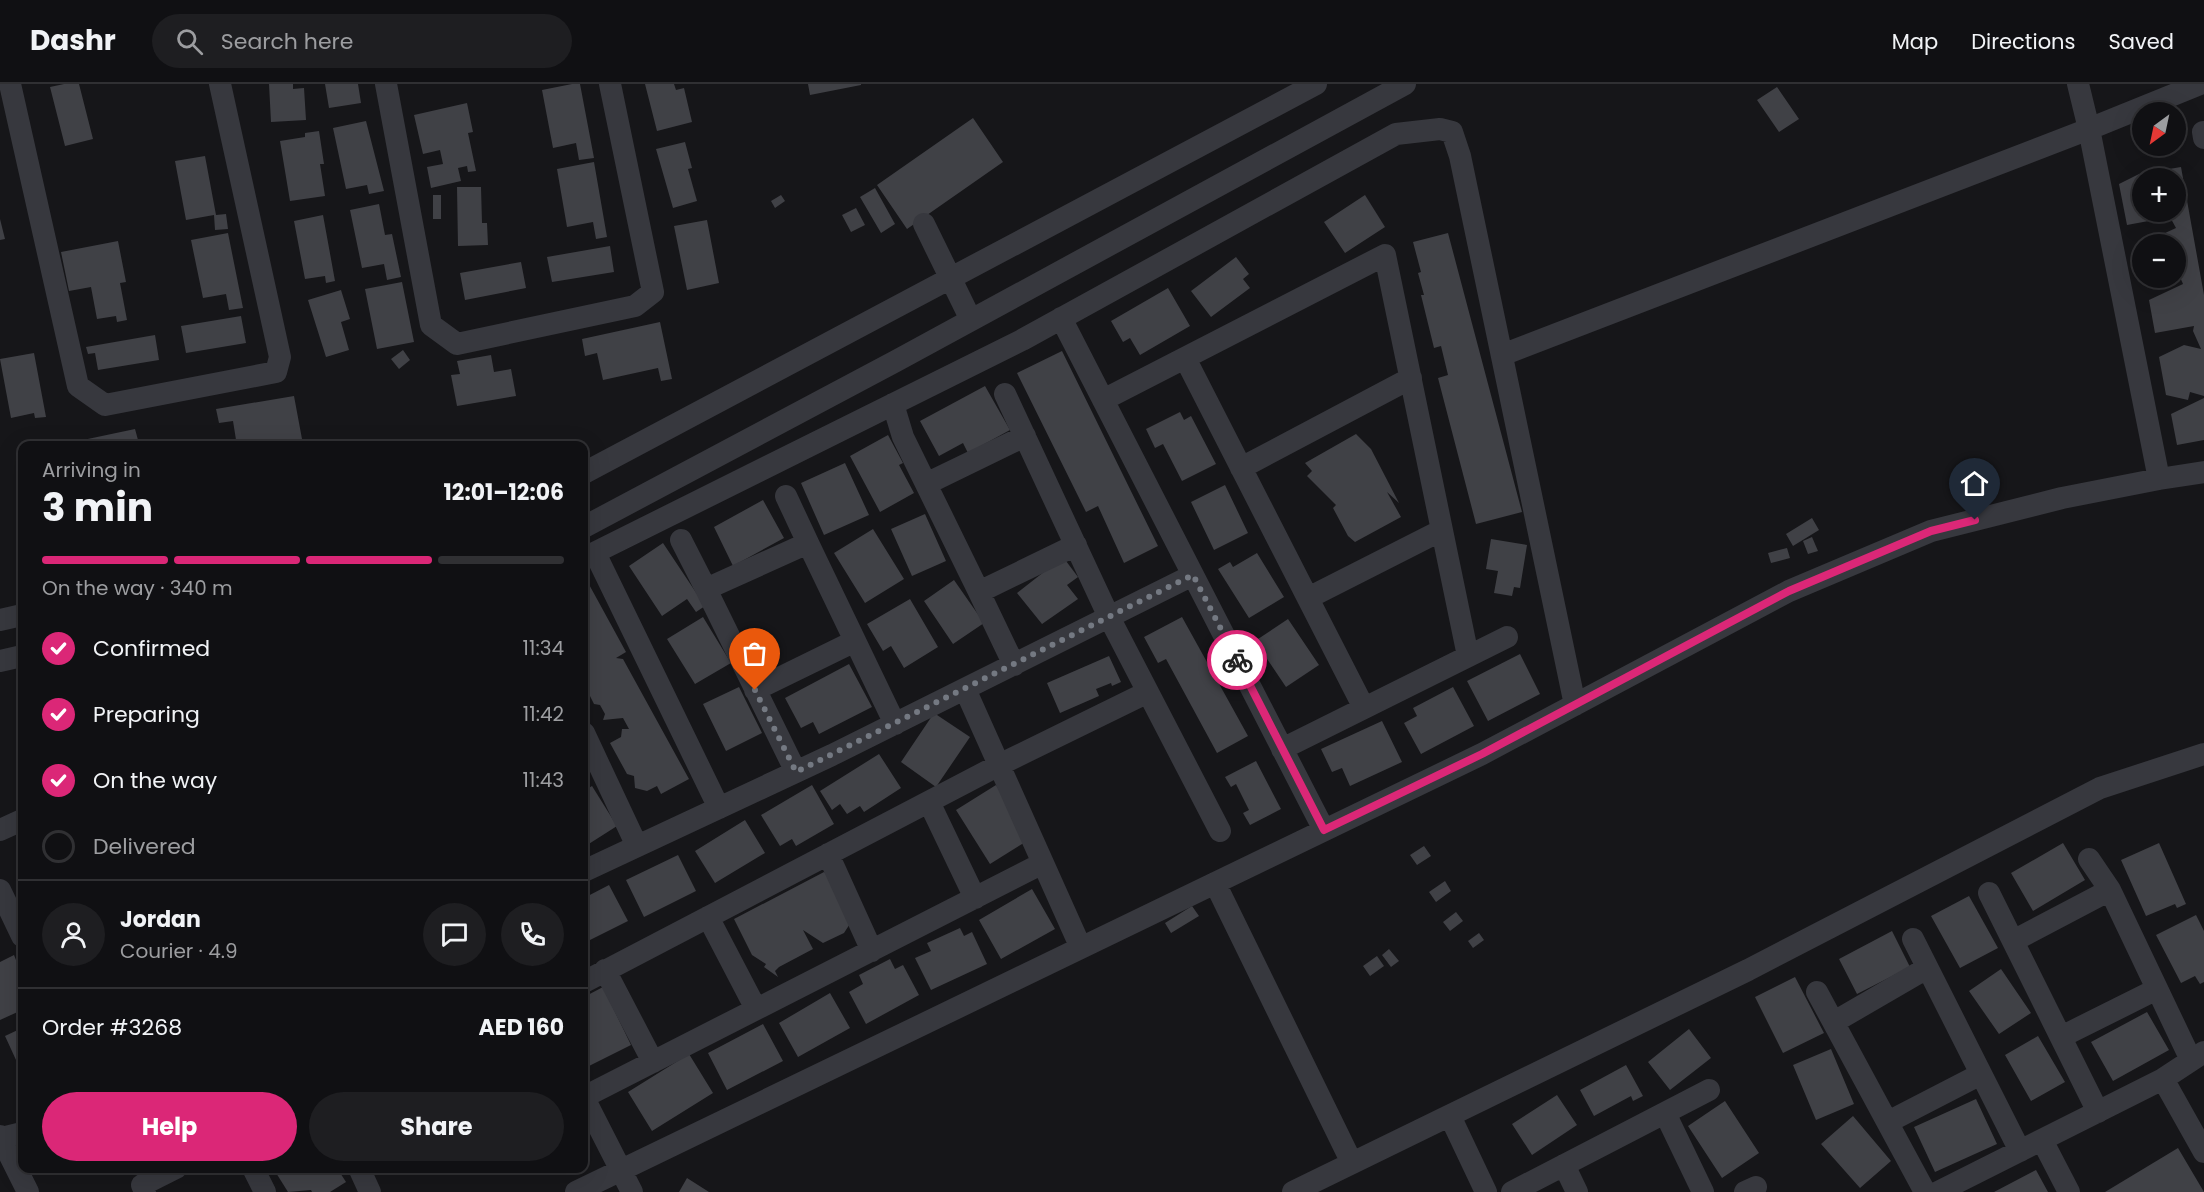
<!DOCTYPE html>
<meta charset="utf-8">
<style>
:root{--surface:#101013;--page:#1e1e21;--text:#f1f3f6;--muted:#9c9da0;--line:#303033;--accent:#db2777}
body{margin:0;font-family:Poppins,sans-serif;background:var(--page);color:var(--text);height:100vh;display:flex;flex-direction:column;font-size:22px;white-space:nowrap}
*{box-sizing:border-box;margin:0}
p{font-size:20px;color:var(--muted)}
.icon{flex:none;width:33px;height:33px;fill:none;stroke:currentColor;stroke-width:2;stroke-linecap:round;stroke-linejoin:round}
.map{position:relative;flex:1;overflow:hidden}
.drawer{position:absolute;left:18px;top:357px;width:570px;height:732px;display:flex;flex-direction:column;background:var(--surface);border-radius:12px;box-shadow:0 6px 24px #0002,0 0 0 2px var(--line)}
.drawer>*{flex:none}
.needle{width:39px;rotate:213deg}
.buttons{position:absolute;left:2132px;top:18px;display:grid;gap:12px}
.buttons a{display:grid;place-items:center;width:54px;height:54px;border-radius:50%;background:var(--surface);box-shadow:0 6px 24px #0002,0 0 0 2px var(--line);font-size:30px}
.pin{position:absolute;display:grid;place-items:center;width:51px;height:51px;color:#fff;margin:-62px -26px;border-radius:50% 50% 50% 0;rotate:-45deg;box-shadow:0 0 6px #0007}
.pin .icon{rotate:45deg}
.courier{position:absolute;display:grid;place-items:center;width:60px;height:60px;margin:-30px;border:4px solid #db2777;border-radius:50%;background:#fff;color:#222;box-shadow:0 2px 8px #0007}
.head em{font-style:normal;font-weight:700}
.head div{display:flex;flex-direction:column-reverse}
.head{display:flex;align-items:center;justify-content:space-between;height:102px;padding:0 24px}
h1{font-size:39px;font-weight:700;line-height:45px}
.bar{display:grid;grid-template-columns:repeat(4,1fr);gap:9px 6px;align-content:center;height:72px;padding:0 24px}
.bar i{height:8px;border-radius:4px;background:var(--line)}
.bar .on{background:var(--accent)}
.bar p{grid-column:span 4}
.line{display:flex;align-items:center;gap:15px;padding:0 24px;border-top:2px solid var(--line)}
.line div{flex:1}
.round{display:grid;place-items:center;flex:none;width:63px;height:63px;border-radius:32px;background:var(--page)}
ol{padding:0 24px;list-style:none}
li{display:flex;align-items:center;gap:18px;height:66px}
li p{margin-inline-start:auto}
li .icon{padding:6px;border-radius:50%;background:var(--accent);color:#fff;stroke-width:4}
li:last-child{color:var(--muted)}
li i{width:33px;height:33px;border:3px solid var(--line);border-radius:50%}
.action{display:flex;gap:12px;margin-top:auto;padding:12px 24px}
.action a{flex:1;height:69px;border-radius:36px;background:var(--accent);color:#fff;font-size:24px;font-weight:700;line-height:69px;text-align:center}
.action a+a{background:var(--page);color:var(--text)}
header{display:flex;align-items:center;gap:36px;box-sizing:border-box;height:84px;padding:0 30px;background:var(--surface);border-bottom:2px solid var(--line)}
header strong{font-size:28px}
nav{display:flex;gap:33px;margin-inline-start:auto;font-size:21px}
.search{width:420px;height:54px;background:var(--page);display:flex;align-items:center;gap:15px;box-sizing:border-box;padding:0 21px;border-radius:33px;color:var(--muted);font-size:22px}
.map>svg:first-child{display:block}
.building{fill:#404146;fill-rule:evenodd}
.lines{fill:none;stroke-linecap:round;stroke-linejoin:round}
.minor{stroke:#37383e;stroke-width:22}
.done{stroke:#747982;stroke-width:6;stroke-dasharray:0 10.8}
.route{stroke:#db2777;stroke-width:8}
</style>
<header>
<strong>Dashr</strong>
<div class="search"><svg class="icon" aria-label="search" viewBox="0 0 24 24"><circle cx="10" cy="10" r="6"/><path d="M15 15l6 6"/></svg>Search here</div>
<nav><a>Map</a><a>Directions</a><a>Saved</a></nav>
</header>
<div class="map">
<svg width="2204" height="1108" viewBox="0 0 2204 1108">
<rect width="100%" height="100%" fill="#161619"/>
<path class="building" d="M64,0H79L93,55L65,62L50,3Z
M269,0H293V5L304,4L306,36L271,38Z
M325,0H358L361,19L329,24Z
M572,0H580L594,74L579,76L576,59L553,64L542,6Z
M645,0H674L676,6L684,4L692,38L657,47Z
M808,0H861V1L810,11Z
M1777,3L1799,35L1779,48L1757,16Z
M467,19L473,48L468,49L476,87L468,88L467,82L458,84L461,97L431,104L427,83L443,80L440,66L423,70L414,31Z
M973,34L1003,78L907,145L877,101Z
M366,37L384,107L369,110L367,101L346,105L333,44Z
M319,47L324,80H320L325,112L290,117L280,57L305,53V49Z
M685,58L692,84L688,85L697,117L673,124L656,65Z
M205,72L216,131L226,130L228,145L215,146L214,131L186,136L175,77Z
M594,78L607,153L596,155L593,138L567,143L557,85Z
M2181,83L2204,211V312L2190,308L2188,316L2166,311L2159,273L2184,261L2201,265L2193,247L2194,242L2155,249L2149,216L2183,200L2177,186H2175V160H2141L2176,144L2170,133L2127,141L2119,100L2139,90ZM2142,94H2175V128H2142Z
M457,103H481L482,139H487L488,161L458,162Z
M875,104L895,140L881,149L860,113Z
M433,111H441V135H433Z
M781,111L785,117L775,124L771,117Z
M1365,111L1385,143L1345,169L1324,138Z
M379,120L385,151L392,150L401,193L387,196L384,180L362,184L350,126Z
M856,124L865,141L851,148L842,131Z
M323,131L335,197L326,199L325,192L305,195L294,137Z
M0,135L5,155L0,156Z
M707,136L719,199L687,206L674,142Z
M228,149L243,224L229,226L226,210L203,214L191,156Z
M1448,149L1522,428L1476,440L1438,294L1448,291L1441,262L1434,264L1421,211H1424L1418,189L1421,188L1413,158Z
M118,157L126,198L120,199L127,236L117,238L116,232L97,235L91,203L69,207L61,168Z
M610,162L614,188L552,198L547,173Z
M1236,173L1249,190L1243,195L1250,204L1211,233L1191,207Z
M521,178L526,204L465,216L460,189Z
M402,198L414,258L377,265L365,205Z
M1168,204L1190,242L1140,271L1130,254L1123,258L1111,237Z
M341,206L350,235L341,238L349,266L326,273L308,216Z
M241,232L246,259L186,269L181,242Z
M660,238L672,295L661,297L658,284L603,296L597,269L585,272L582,255Z
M155,251L159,276L98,286L95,269L88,270L86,263Z
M403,266L410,276L399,285L391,275Z
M1062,267L1158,462L1124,479L1098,422L1086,428L1017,289Z
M34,269L46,333L35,334L34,329L11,334L0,275Z
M491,271L494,288L511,285L516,312L457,322L451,291L460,290L457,277Z
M985,302L1010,346L968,369L963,359L939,372L920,337Z
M294,312L302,355L263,362H237L233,337L219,339L216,325Z
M2204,314V356L2177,361L2171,330Z
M1180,328L1184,336L1191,332L1216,380L1182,397L1163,360L1155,364L1146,345Z
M135,345L138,356L146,355L147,362H84L83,356Z
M1356,350L1371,365L1399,419L1387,408L1401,433L1355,458L1348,452L1333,424L1336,421L1307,392L1312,387L1305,379Z
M888,351L903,379L899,381L914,409L880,428L850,372Z
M845,379L869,431L824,451L801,399Z
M1225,401L1248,449L1214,466L1191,418Z
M763,416L784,454L733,482L714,443Z
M925,430L946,477L912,492L891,445Z
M1812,434L1819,446L1793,462L1786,450Z
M873,445L904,495L865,519L834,469Z
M1812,453L1818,467L1808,470L1803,457Z
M1491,455L1527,461L1520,504L1514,503L1512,512L1494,509L1498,487L1486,485Z
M663,459L705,522L696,528L687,515L662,532L629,482Z
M1787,464L1790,474L1771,479L1768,469Z
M1257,469L1284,513L1249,534L1218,485L1230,478L1233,483Z
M1063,473L1078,493L1067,501L1078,515L1042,540L1017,509Z
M586,495L626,568L616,574L623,575L689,695L661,710L657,702L647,707L635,704L634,692L627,690L610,659L621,653L622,645H629L623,634L603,636L605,630L600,621L594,620L590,612L589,586L584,585V497Z
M954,496L984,539L953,560L924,517Z
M910,515L938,563L904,584L891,562L883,567L867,540Z
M703,533L731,579L695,600L667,555Z
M1182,533L1248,652L1217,669L1166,575L1158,579L1144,553Z
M1288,535L1319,581L1286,603L1255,557Z
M1520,570L1540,610L1488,637L1467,597Z
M1109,572L1121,598L1112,602L1111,599L1096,605L1099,612L1060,629L1047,599Z
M849,580L872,623L819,650L813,638L801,644L785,614Z
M739,603L762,649L726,667L703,620Z
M1453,603L1474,642L1421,670L1404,639L1417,632L1413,624Z
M934,629L970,653L936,703L901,678Z
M1382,637L1402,678L1350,702L1342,684L1332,688L1321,665Z
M879,670L901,704L864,728L860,722L847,730L840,720L832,726L820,707Z
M1256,677L1281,725L1250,741L1243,729L1249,726L1236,700L1231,703L1225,693Z
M812,701L834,740L796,762L792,755L780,762L761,731Z
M996,701L1030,755L990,780L956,726Z
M592,702L617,742L584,763V707Z
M745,736L765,769L715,799L695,767Z
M2063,759L2085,796L2033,827L2011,789Z
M2159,759L2186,820L2177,824L2175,820L2146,832L2121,776Z
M1424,762L1431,772L1417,781L1410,771Z
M678,771L696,807L644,833L626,796Z
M824,788L838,798L855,832L844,849L823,859L803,846L813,865L779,883L775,887L778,893L764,883L766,880L752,871L734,835Z
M1445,797L1451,807L1436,818L1429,808Z
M609,801L628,837L584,859V814Z
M1032,805L1055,845L1001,875L979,836Z
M1969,812L1998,864L1960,884L1931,832Z
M1192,822L1199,832L1171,849L1165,839Z
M1456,828L1463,837L1450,847L1443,838Z
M2196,831L2204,847V898L2200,900L2195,892L2181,899L2156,851Z
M960,844L964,852L972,848L987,880L931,906L915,874L931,867L927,859Z
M1892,847L1910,883L1857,910L1839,875Z
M1479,849L1484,856L1473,864L1468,857Z
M1389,865L1399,877L1391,883L1382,871Z
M14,871L22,891V926L0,936V878Z
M1377,872L1384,882L1370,892L1363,882Z
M890,875L895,885L903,881L919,911L866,940L849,908L863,900L859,891Z
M2001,885L2031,929L1999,950L1969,907Z
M1795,893L1824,949L1783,969L1755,913Z
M603,903L631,961L589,982L584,970V913Z
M830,909L850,944L798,973L779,939Z
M2147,928L2169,966L2113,997L2091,958Z
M763,940L783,977L727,1006L708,969Z
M22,944V989L5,952Z
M1689,945L1711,974L1670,1006L1648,978Z
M2038,952L2065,998L2031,1017L2005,971Z
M1831,965L1854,1020L1816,1036L1793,981Z
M689,970L713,1009L652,1047L628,1008Z
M1626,981L1643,1012L1633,1017L1631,1012L1594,1032L1580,1006Z
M1557,1011L1577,1041L1532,1071L1512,1040Z
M1976,1015L1997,1060L1935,1088L1914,1043Z
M1725,1017L1759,1069L1722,1094L1688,1042Z
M1853,1032L1891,1077L1860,1104L1821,1060Z
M2178,1064L2204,1108H2105Z
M273,1084H337L346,1098L330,1108H312L311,1106L288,1108Z
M2036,1086L2048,1108H1994Z
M687,1094L709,1108H679Z"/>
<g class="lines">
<path class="minor" d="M10,0L78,302L105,321L276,288L280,273L220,0
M386,0L431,241L457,260L635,222L653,208L610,0
M2078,0L2089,45L2200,0
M2203,48L2204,54
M924,140L971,236
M1061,234L1324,746
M1502,271L2089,45L2159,395
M1185,274L1364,624
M1005,310L1109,533L1220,747
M1103,316L1385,171L1468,572
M893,320L903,353L979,508L1076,461
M1241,384L1411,294
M584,389L1316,0
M926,400L1025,352
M786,412L808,459
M584,443L896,277L1405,0
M681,456L706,505
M595,469L719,724
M584,474L1022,256L1396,50L1440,45L1452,48L1460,72L1575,621
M979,508L1014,581
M1308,514L1442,446
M0,536L22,531
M0,577L22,572
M965,605L1081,864
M755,606L855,557
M584,649L637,762
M1282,665L1507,553
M796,688L706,505L808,459L895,640
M929,718L975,814
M0,746L22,736
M828,770L872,867
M2089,775L2110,806L2191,976
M584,787L832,671L1193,491
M1215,799L1352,1079
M0,806L22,852
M1989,809L2098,1028
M708,833L756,925
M1913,855L2020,1067
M2013,857L2110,806
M605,886L653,978
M584,898L999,681L1148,608
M1817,908L1925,1108
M1834,938L1927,884
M2061,953L2157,905
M2163,995L2204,1068
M584,1013L1043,779
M584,1014L632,1108
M1665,1029L1703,1108
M1450,1032L1486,1108
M1888,1038L1981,990
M0,1052L28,1108
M1,1054L22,1049
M2042,1056L2069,1108
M1564,1081L1577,1108
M253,1084L265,1108
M359,1084L370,1108
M145,1108L142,1101L176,1084
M576,1108L1482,670L1789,507L1931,447L2062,414L2159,395L2204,388
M1293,1108L1748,886L2100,704L2204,670
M1512,1108L1709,1006
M1745,1108L1756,1103
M1938,1108L2163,995L2204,968"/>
</g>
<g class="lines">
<path class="done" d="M755,606L796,688L1193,491L1237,576"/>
<path class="route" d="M1237,576L1324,746L1482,670L1789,507L1931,447L1975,436"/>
</g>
</svg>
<div class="buttons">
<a><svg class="needle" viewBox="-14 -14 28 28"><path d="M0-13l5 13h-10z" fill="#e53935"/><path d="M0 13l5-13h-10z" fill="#9c9da0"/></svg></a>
<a>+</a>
<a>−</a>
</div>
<div class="pin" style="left:755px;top:606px;background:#ea580c"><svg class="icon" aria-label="bag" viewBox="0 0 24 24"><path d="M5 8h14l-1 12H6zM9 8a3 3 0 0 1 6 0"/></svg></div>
<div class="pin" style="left:1975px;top:436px;background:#1f2937"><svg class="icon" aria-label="home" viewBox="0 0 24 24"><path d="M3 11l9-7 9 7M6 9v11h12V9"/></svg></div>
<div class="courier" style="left:1237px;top:576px"><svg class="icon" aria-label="bike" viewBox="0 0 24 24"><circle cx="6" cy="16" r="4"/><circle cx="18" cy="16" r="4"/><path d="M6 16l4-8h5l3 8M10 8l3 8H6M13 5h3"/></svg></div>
<section class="drawer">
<div class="head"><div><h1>3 min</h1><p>Arriving in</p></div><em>12:01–12:06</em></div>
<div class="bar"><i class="on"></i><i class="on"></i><i class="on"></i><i></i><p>On the way · 340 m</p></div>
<ol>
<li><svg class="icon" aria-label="check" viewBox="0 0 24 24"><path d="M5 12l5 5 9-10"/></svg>Confirmed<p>11:34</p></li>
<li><svg class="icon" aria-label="check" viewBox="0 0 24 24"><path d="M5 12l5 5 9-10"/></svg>Preparing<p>11:42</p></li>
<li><svg class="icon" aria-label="check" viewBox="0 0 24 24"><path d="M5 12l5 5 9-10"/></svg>On the way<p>11:43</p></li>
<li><i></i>Delivered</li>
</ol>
<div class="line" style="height:108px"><a class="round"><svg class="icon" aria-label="person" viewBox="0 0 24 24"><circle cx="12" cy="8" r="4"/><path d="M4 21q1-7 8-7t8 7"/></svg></a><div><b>Jordan</b><p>Courier · 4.9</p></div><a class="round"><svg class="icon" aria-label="chat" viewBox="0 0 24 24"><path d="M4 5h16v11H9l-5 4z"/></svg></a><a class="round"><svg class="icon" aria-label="phone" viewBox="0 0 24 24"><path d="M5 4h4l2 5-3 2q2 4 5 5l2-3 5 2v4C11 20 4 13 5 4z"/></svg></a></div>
<div class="line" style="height:78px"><div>Order #3268</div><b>AED 160</b></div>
<div class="action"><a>Help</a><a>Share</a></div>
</section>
</div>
